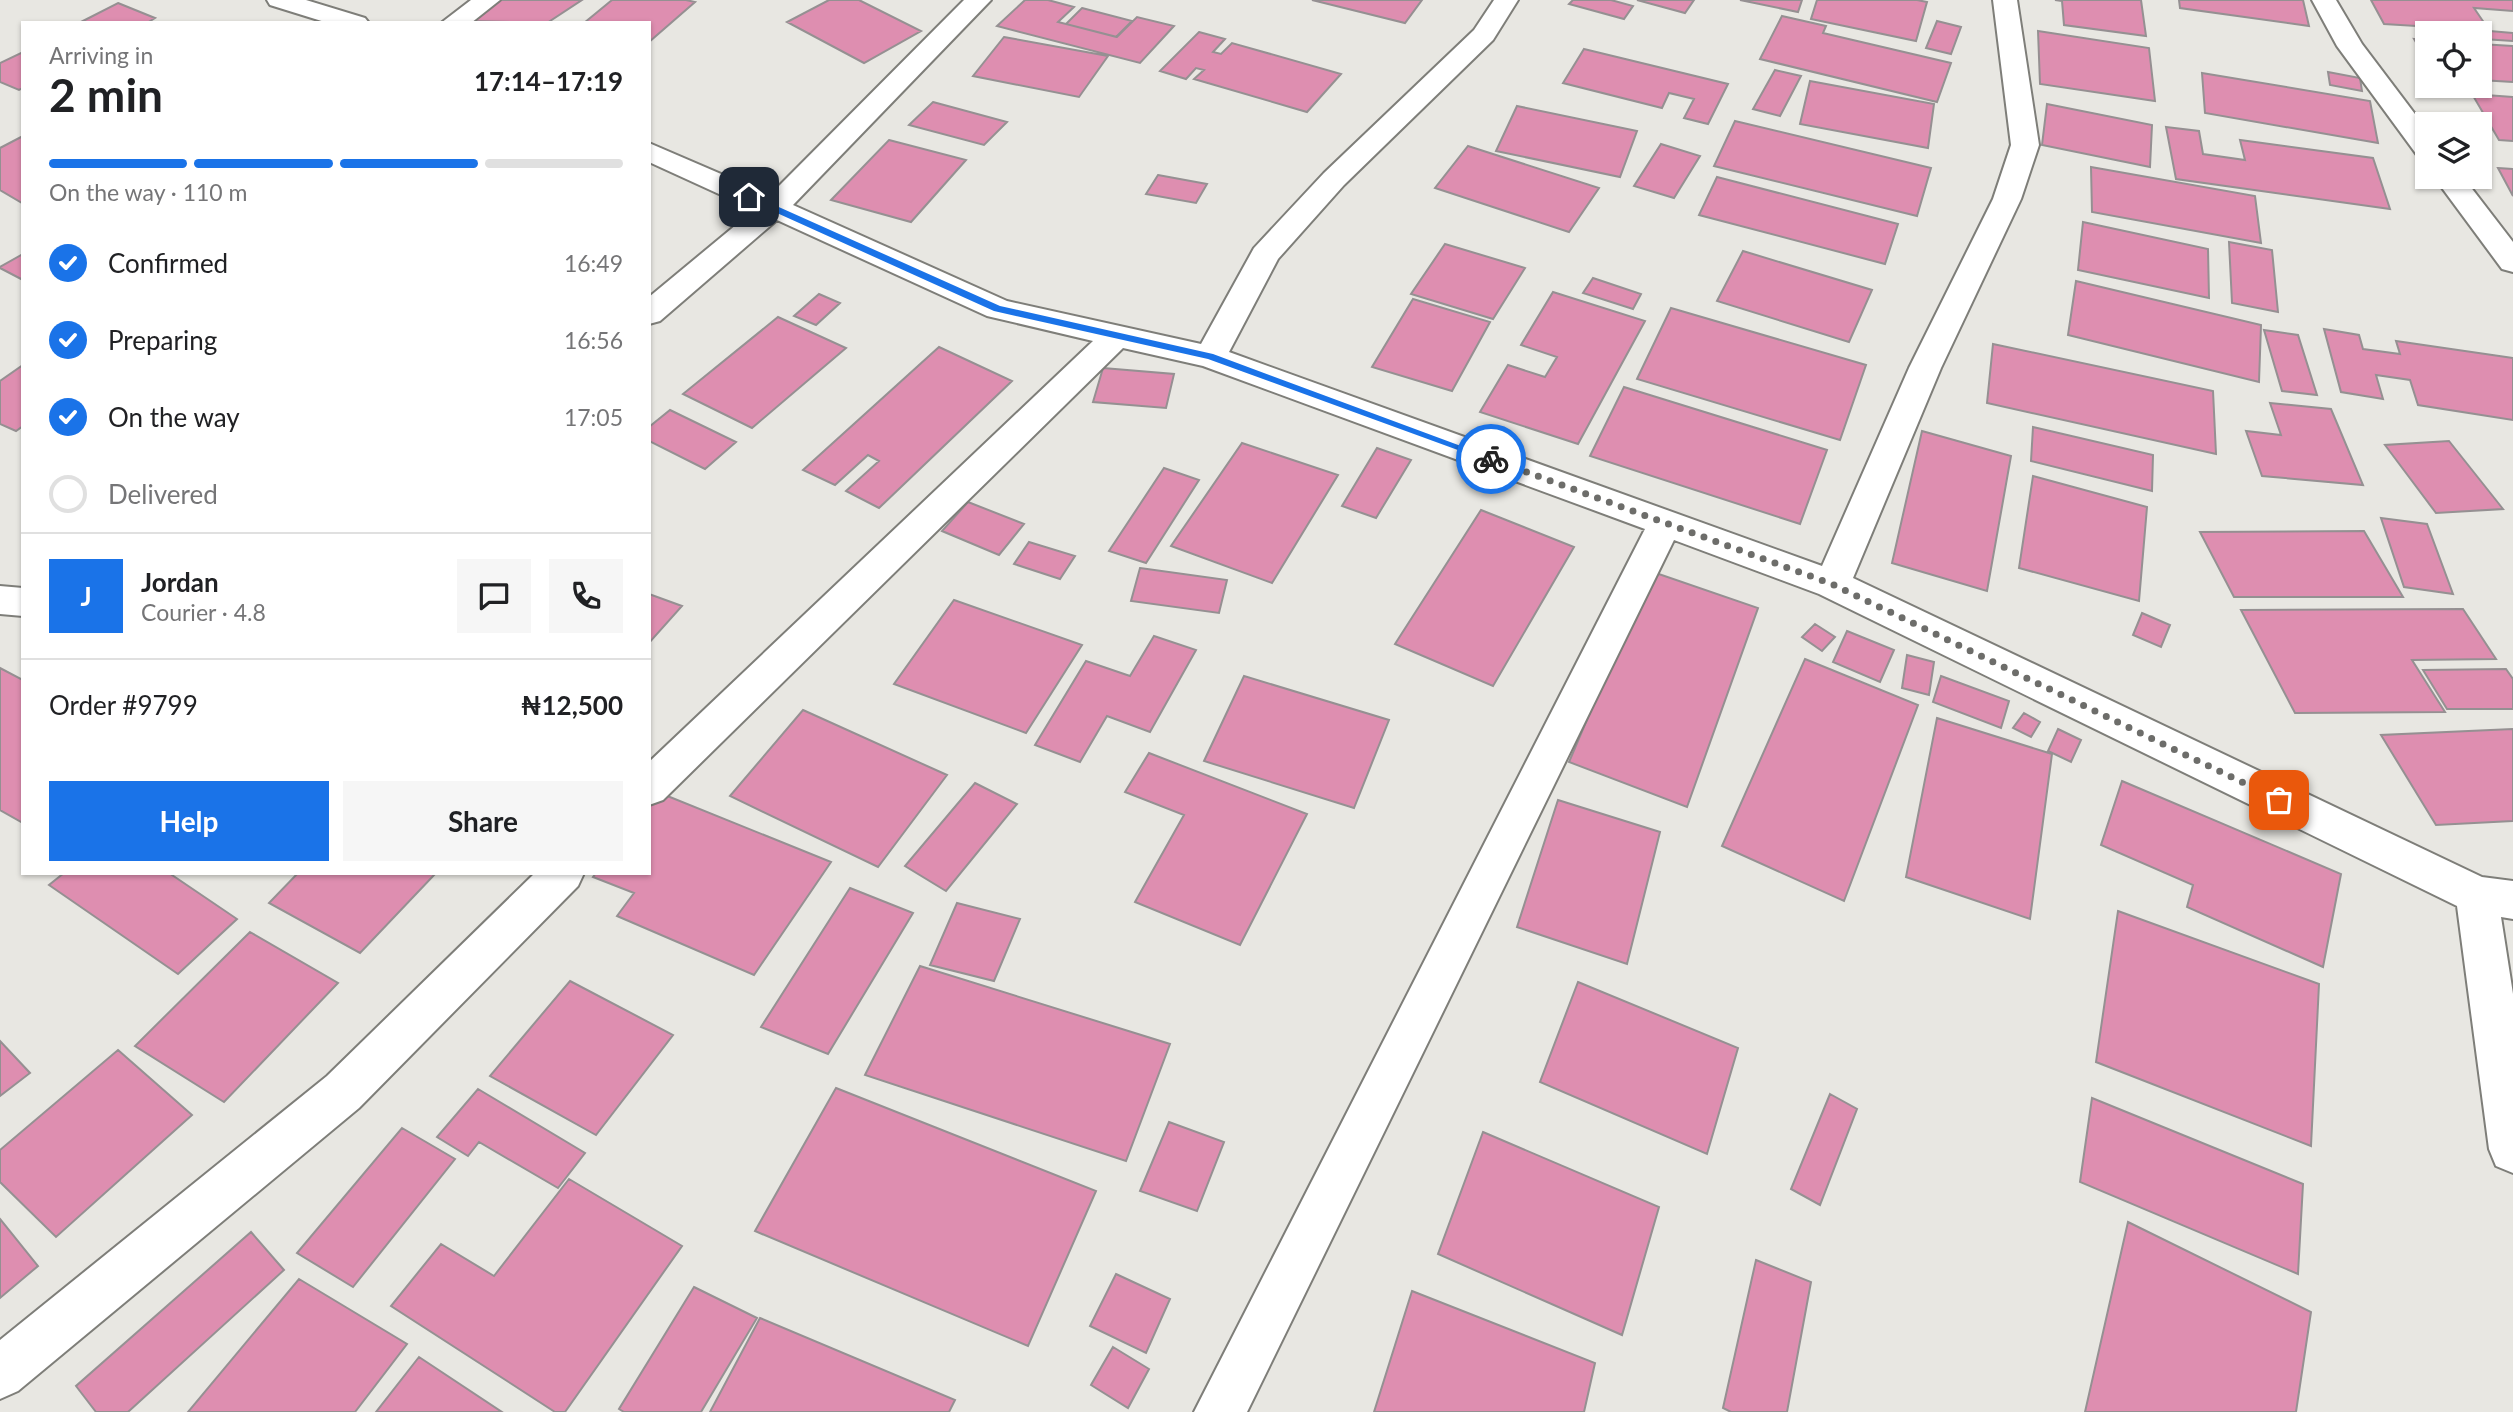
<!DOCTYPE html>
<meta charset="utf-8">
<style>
:root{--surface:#fff;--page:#f6f6f6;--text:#202124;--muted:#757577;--line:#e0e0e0;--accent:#1a73e8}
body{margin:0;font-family:Lato,sans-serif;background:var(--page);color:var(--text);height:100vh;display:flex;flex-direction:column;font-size:26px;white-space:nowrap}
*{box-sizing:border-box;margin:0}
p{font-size:23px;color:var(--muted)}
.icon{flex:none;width:38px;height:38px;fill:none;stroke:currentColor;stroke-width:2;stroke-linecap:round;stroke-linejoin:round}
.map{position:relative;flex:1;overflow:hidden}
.side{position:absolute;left:21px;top:21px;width:630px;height:854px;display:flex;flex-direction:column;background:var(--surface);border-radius:0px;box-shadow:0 2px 5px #0004}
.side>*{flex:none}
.controls{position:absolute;left:2415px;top:21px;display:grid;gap:14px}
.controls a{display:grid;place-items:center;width:77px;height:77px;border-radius:0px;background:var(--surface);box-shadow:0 2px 5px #0004;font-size:35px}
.pin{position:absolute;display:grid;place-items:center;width:60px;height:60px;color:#fff;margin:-30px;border-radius:14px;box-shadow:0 4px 10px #0006}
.courier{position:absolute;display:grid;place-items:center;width:70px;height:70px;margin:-35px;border:5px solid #1a73e8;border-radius:50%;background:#fff;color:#222;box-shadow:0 2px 9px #0007}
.summary em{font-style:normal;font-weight:700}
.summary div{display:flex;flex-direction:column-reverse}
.summary{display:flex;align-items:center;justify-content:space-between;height:119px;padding:0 28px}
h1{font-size:46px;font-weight:700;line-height:52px}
.bar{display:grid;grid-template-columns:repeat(4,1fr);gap:10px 7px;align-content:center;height:84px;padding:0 28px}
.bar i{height:9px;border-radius:5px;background:var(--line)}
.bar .selected{background:var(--accent)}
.bar p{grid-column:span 4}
.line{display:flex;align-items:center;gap:18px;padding:0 28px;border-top:2px solid var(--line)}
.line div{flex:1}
.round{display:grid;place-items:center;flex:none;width:74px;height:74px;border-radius:0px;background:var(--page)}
ol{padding:0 28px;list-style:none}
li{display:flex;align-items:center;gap:21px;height:77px}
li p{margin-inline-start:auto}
li .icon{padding:7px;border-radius:50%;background:var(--accent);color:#fff;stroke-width:4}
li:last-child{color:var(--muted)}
li i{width:38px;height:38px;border:4px solid var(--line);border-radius:50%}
.primary-button{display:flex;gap:14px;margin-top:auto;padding:14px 28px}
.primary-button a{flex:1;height:80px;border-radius:0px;background:var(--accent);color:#fff;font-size:28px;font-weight:700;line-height:80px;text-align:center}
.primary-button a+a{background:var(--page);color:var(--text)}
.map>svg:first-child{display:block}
.building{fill:#de8eb0;stroke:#959092;stroke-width:2}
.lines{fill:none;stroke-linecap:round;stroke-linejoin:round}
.street-casing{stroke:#7e7e79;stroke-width:4}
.street{fill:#fff;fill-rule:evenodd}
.route{fill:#1a73e8}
.done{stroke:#6d6d6a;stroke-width:7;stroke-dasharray:0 12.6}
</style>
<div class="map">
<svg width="2513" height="1412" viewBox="0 0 2513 1412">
<rect width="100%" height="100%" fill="#e8e7e2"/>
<path class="building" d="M500,0H582L547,23L466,21Z
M612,0H686L695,2L649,42V23H584Z
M829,0H859L921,31L864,63L787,22Z
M1025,0H1048L1074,7L1058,22L1117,37L1137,17L1174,26L1140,63L997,26Z
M1312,0H1422L1405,23Z
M1573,0H1611L1633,6L1624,19L1569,4Z
M1637,0H1694L1685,13Z
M1740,0H1802L1798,12Z
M1817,0H1917L1927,2L1916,41L1811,19Z
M2055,0H2141L2146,36L2064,25L2062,1Z
M2179,0H2303L2309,26L2180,8Z
M2371,0H2513V11L2474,8L2487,27L2430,23L2432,27L2384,24Z
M118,3L155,18L147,23H79Z
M1082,8L1132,21L1116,37L1066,24Z
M1782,16L1826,26L1823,33L1951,63L1937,102L1760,59Z
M1937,21L1961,27L1951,54L1926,48Z
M2478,30L2513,33V41L2483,39Z
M2038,31L2149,48L2155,101L2040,84Z
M1199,32L1225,39L1213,52L1221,54L1232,43L1341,74L1307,112L1194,79L1204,70L1196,68L1186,79L1160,71Z
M1004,37L1108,56L1079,97L973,76Z
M2414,39L2427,40V61Z
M2480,44L2513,46V82L2480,80Z
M1584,49L1728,84L1708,124L1684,118L1694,99L1669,93L1662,108L1563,83Z
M23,52V88L19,90L0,82V63Z
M1775,70L1801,76L1780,116L1753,109Z
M2328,72L2360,78L2362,91L2330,85Z
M2202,73L2370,101L2378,143L2205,113Z
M1810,81L1934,104L1928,148L1800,124Z
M2472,94L2513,97V141L2499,140Z
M933,102L1007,122L984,145L909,125Z
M2047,104L2152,125L2150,167L2042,145Z
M1517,106L1637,131L1620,177L1496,151Z
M1735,121L1931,168L1917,216L1714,166Z
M2166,127L2199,131L2203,154L2245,160L2240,140L2373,158L2390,209L2176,179Z
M23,136V202L22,203L0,190V148Z
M889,140L966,160L911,222L831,200Z
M1661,144L1700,156L1674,198L1634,186Z
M1468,146L1599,188L1569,232L1435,188Z
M2091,167L2255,196L2261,243L2092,212Z
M2498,168L2513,169V196Z
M1158,175L1207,184L1196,203L1146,194Z
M1717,177L1898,224L1885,264L1699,215Z
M2083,222L2208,249L2209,298L2078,270Z
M2229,242L2272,250L2278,312L2232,303Z
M1445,244L1525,268L1493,319L1411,294Z
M1743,251L1872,290L1849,342L1717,301Z
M23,254V280L0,268V267Z
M1593,278L1641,294L1633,309L1583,293Z
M2076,281L2261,325L2259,382L2068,335Z
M1553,292L1645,321L1578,444L1480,412L1508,365L1545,377L1557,357L1521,345Z
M819,294L840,303L816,325L794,316Z
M1413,299L1490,322L1452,391L1372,367Z
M1671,308L1866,365L1840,440L1637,379Z
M778,317L846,348L752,428L683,394Z
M2324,329L2359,335L2363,349L2400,354L2396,341L2513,358V420L2418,405L2410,380L2376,375L2383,399L2341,392Z
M2264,330L2298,335L2317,395L2282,391Z
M1993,344L2213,391L2216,454L1987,403Z
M939,347L1012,381L879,508L846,491L879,461L868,455L835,485L803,470Z
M23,365V426L16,431L0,424V381Z
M1103,368L1174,374L1166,408L1093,402Z
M1624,387L1827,450L1800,524L1590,456Z
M2270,403L2331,409L2363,485L2262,476L2246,431L2281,435Z
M670,410L736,442L705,469L649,441V427Z
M2033,427L2153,455L2152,491L2031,461Z
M1922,431L2011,456L1987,591L1892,563Z
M2449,441L2503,509L2436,513L2385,445Z
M1242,443L1338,475L1272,583L1171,546Z
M1377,448L1411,460L1376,518L1342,506Z
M1164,468L1199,480L1146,563L1109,551Z
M2033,476L2147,507L2139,601L2019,568Z
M968,502L1024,524L999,555L942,531Z
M1481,510L1574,547L1493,686L1395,644Z
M2381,518L2427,524L2453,594L2404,587Z
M2364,531L2403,597H2234L2200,532Z
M1029,542L1075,556L1060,579L1014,564Z
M1140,568L1227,580L1219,613L1131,601Z
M1650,571L1758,608L1687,807L1569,762Z
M649,594L682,606L649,643Z
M954,600L1082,645L1026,733L894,684Z
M2463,609L2496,659L2412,660L2445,712L2295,713L2241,610Z
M2142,613L2170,625L2161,647L2133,635Z
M1815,624L1835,637L1822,651L1802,637Z
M1847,631L1894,650L1880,682L1833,662Z
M1154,636L1196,650L1150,732L1107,716L1080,762L1035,745L1086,661L1130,676Z
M1907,655L1934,662L1929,695L1902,688Z
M1805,659L1918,705L1844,901L1722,846Z
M0,668L23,680V823L0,810Z
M2506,669L2513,679V709H2447L2423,670Z
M1244,676L1389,720L1354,808L1204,761Z
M1941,676L2009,701L2001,728L1933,702Z
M803,710L947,775L878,867L730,796Z
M2024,713L2040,722L2031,737L2013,728Z
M1937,718L2052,754L2030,919L1906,877Z
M2058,729L2081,740L2071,762L2048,751Z
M2513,729V821L2436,825L2381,735Z
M1149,753L1307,814L1240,945L1135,902L1184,815L1125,792Z
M2122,781L2341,874L2323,967L2187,907L2193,885L2101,845Z
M975,783L1017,804L946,891L905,866Z
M660,793L831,862L754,975L617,916L634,893L593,877L596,873H649V806Z
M1558,800L1660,832L1627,964L1517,927Z
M64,873H169L237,919L178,974L49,885Z
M298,873H436L360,953L269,903Z
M850,888L913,913L828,1054L761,1027Z
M957,903L1020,919L994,981L930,965Z
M2118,911L2319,984L2311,1146L2096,1062Z
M250,932L338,983L224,1102L135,1046Z
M920,966L1170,1044L1126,1161L865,1075Z
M570,981L673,1035L596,1135L490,1076Z
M1578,982L1738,1048L1707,1154L1540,1082Z
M0,1041L30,1073L0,1096Z
M118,1050L192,1115L56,1237L0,1182V1150Z
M836,1088L1096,1191L1028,1346L755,1231Z
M478,1089L585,1153L558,1188L479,1142L468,1156L437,1137Z
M1830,1094L1857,1109L1820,1205L1791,1189Z
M2092,1098L2303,1184L2298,1274L2080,1182Z
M1169,1122L1224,1142L1197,1211L1140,1191Z
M402,1128L455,1159L353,1287L297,1253Z
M1483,1132L1659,1207L1622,1335L1438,1254Z
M569,1179L682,1246L565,1412H555L391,1306L441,1244L494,1276Z
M0,1219L38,1266L0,1298Z
M2128,1222L2311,1312L2296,1412H2085Z
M251,1232L284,1270L128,1412H96L76,1386Z
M1756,1260L1811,1282L1787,1412H1731L1723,1408Z
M1116,1274L1170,1299L1146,1353L1090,1326Z
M299,1279L407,1344L355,1412H188Z
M694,1287L757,1318L701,1412H624L619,1409Z
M1412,1291L1595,1363L1584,1412H1374Z
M760,1318L955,1400L949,1412H710Z
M1113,1347L1149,1369L1128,1408L1091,1385Z
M419,1357L502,1412H376Z"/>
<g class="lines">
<g class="street-casing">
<path id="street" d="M267,0H306L365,18L369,23H328L270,5Z
M471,0H500L471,23H441Z
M964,0H991L793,205L1007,301L1201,344L1254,248L1324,173L1474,30L1494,0H1518L1493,40L1344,185L1278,259L1229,352L1822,566L1909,368L1993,199L2011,145L1993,0H2017L2039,145L2021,199L1941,368L1853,578L2482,877L2513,881V919L2501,917L2513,994V1173L2496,1166L2489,1149L2457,906L1819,594L1674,540L1247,1412H1194L1645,529L1203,366L1123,348L663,800L649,805V762L1093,341L987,316L777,220L660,321L649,324V297L754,210L649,162V143L770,195Z
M2312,0H2336L2362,44L2427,130V157L2417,155L2337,46Z
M2434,177H2463L2513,242V272L2502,269Z
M0,586L23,588V616L0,614Z
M535,873H584L578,886L359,1108L18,1391L0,1399V1340L327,1076Z"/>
</g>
<use href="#street" class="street"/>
</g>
<path class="route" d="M746,195H752L1000,306L1213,354L1496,459L1488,461L1208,359L994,311L746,199Z"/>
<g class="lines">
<path class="done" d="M1491,459L1832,584L2279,800"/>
</g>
</svg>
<div class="controls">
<a><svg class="icon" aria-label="locate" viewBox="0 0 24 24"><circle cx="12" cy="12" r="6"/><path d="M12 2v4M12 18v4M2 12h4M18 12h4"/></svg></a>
<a><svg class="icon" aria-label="layers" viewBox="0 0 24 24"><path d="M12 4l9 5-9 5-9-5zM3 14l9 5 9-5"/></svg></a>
</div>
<div class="pin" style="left:2279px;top:800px;background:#ea580c"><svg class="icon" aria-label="bag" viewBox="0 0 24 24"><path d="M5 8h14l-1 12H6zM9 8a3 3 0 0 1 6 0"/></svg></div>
<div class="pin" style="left:749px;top:197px;background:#1f2937"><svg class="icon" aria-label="home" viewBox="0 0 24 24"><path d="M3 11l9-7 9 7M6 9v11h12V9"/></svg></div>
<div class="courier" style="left:1491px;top:459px"><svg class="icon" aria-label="bike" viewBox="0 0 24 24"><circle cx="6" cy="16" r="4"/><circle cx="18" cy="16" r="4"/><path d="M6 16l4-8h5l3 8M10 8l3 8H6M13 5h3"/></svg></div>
<section class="side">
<div class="summary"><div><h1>2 min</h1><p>Arriving in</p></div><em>17:14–17:19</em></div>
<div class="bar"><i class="selected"></i><i class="selected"></i><i class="selected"></i><i></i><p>On the way · 110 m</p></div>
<ol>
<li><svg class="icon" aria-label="check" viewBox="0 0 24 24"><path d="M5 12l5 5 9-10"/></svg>Confirmed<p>16:49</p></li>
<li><svg class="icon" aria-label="check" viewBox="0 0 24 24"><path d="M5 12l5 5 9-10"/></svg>Preparing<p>16:56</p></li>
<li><svg class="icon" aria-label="check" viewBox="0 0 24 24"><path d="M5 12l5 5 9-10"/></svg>On the way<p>17:05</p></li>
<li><i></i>Delivered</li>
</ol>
<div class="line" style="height:126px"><b class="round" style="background:var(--accent);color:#fff">J</b><div><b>Jordan</b><p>Courier · 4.8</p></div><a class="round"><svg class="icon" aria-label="chat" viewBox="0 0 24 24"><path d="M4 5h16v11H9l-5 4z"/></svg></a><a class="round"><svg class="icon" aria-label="phone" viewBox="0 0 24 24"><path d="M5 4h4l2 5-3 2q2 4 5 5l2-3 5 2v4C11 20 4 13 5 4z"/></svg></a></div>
<div class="line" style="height:91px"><div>Order #9799</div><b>₦12,500</b></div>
<div class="primary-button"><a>Help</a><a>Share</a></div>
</section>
</div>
